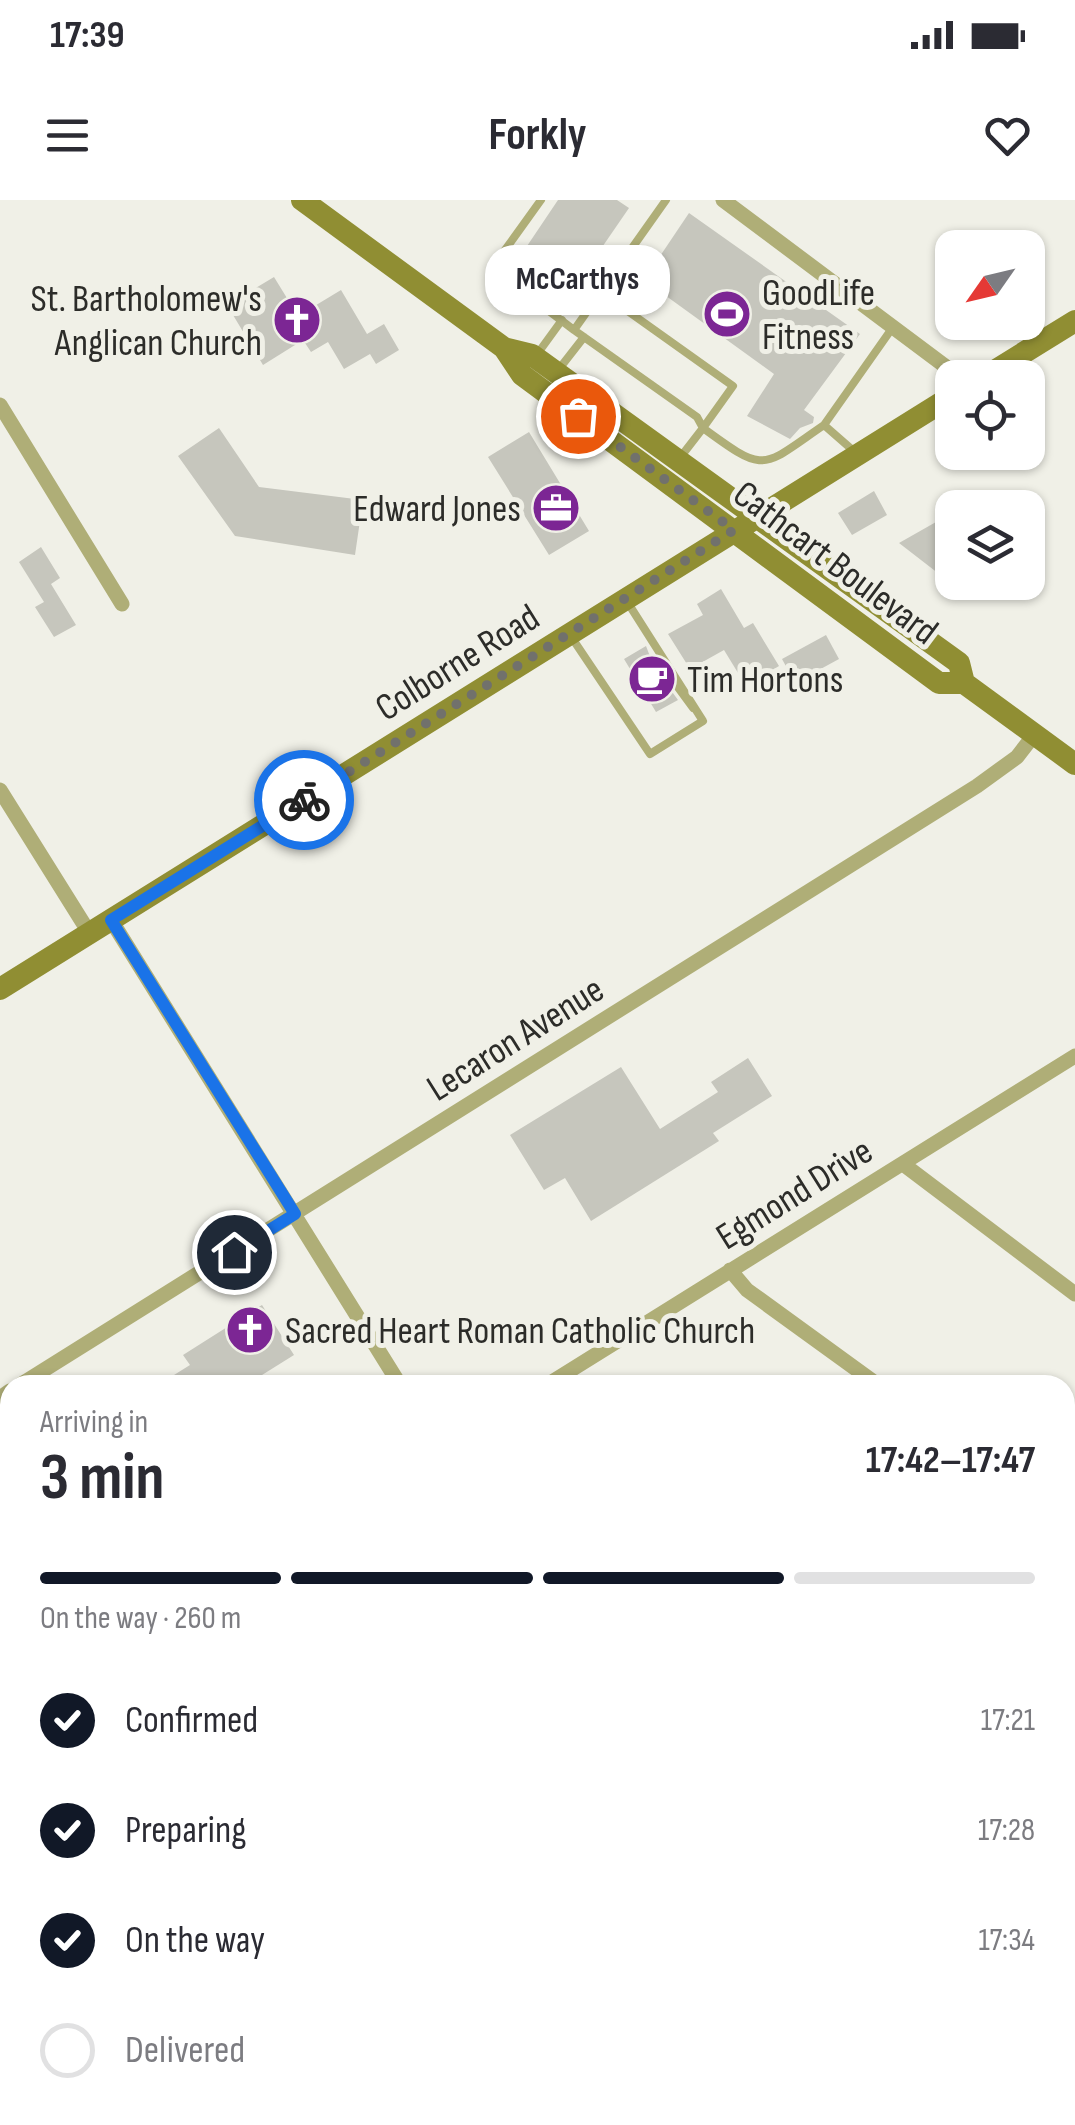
<!DOCTYPE html>
<meta charset="utf-8">
<style>
:root{--surface:#fff;--page:#f7f7f7;--text:#2b2b33;--muted:#7c7c81;--line:#e1e1e2;--accent:#111827}
body{margin:0;font-family:"Sofia Sans Condensed",sans-serif;background:var(--page);color:var(--text);height:100vh;display:flex;flex-direction:column;font-size:38px;white-space:nowrap}
*{box-sizing:border-box;margin:0}
p{font-size:32px;color:var(--muted)}
.icon{flex:none;width:55px;height:55px;fill:none;stroke:currentColor;stroke-width:2;stroke-linecap:round;stroke-linejoin:round}
.map{position:relative;flex:1;overflow:hidden}
.sheet{position:absolute;left:0px;top:1175px;width:1075px;height:750px;display:flex;flex-direction:column;background:var(--surface);border-radius:30px 30px 0 0;box-shadow:0 2px 8px #0004}
.sheet>*{flex:none}
.needle{width:65px;rotate:236deg}
.fabs{position:absolute;left:935px;top:30px;display:grid;gap:20px}
.fabs a{display:grid;place-items:center;width:110px;height:110px;border-radius:20px;background:var(--surface);box-shadow:0 2px 8px #0004;font-size:50px}
.pin{position:absolute;display:grid;place-items:center;width:85px;height:85px;color:#fff;margin:-42px;border:5px solid #fff;border-radius:50%;box-shadow:0 2px 10px #0007}
.courier{position:absolute;display:grid;place-items:center;width:100px;height:100px;margin:-50px;border:8px solid #1a73e8;border-radius:50%;background:#fff;color:#222;box-shadow:0 2px 12px #0007}
.bubble{position:absolute;height:70px;border-radius:30px;background:var(--surface);box-shadow:0 2px 8px #0004;font-size:32px;font-weight:700;line-height:70px;text-align:center}
.overview em{font-style:normal;font-weight:700}
.overview div{display:flex;flex-direction:column-reverse}
.overview{display:flex;align-items:center;justify-content:space-between;height:170px;padding:0 40px}
h1{font-size:65px;font-weight:700;line-height:75px}
.bar{display:grid;grid-template-columns:repeat(4,1fr);gap:15px 10px;align-content:center;height:120px;padding:0 40px}
.bar i{height:12px;border-radius:8px;background:var(--line)}
.bar .active{background:var(--accent)}
.bar p{grid-column:span 4}
ol{padding:0 40px;list-style:none}
li{display:flex;align-items:center;gap:30px;height:110px}
li p{margin-inline-start:auto}
li .icon{padding:10px;border-radius:50%;background:var(--accent);color:#fff;stroke-width:4}
li:last-child{color:var(--muted)}
li i{width:55px;height:55px;border:5px solid var(--line);border-radius:50%}
.status{display:flex;justify-content:space-between;align-items:center;height:70px;padding:0 50px;background:var(--surface);direction:ltr}
.status svg{height:28px;fill:currentColor}
header{display:flex;justify-content:space-between;align-items:center;height:130px;padding:0 40px;background:var(--surface);font-size:45px;font-weight:700}
.map>svg:first-child{display:block}
.building{fill:#c6c6bd}
.lines{fill:none;stroke-linecap:round;stroke-linejoin:round}
.lane{stroke:#afae77;stroke-width:8}
.street{stroke:#afae77;stroke-width:15}
.secondary{stroke:#908e33;stroke-width:22}
.done{stroke:#71716c;stroke-width:10;stroke-dasharray:0 18}
.route{stroke:#1a73e8;stroke-width:12}
.labels{text-anchor:middle;stroke-width:10;stroke-linejoin:round;paint-order:stroke}
.poi-label{font-size:38px;fill:#2c2c29;stroke:#f0f0e7;text-anchor:start}
.street-label{font-size:38px;fill:#2c2c29;stroke:#f0f0e7}
</style>
<div class="status"><b>17:39</b><svg viewBox="0 0 49 12"><path d="M0 12V9h3v3zM5 12V6h3v6zM10 12V3h3v9zM15 12V0h3v12zM26 1h20v11H26zM47 4h2v5h-2z"/></svg></div>
<header><svg class="icon" aria-label="menu" viewBox="0 0 24 24"><path d="M4 6h16M4 12h16M4 18h16"/></svg>Forkly<svg class="icon" aria-label="heart" viewBox="0 0 24 24"><path d="M12 20l-8-8c-3-5 5-10 8-4 3-6 11-1 8 4z"/></svg></header>
<div class="map">
<svg width="1075" height="1925" viewBox="0 0 1075 1925">
<rect width="100%" height="100%" fill="#f0f0e7"/>
<path class="building" d="M558,0H617L629,8L574,88L523,52Z
M689,13L860,134L804,210L814,217L813,223L800,228L790,239L747,216L774,174L644,80Z
M274,77L298,116L341,90L367,134L384,124L399,150L376,164L370,154L344,169L328,142L311,152L303,140L263,165L227,105Z
M219,228L259,287L363,300L355,355L235,336L178,256Z
M529,232L589,331L549,355L488,257Z
M874,291L887,315L852,335L838,313Z
M936,322L952,337V384L899,343Z
M41,347L60,378L51,384L76,425L54,437L35,407L44,402L19,362Z
M721,389L744,428L753,423L779,466L746,486L724,450L690,469L668,434L703,415L697,404Z
M826,435L839,459L795,483L782,459Z
M646,446L654,467L678,500L656,512L624,459Z
M748,858L772,896L713,933L719,941L591,1021L565,978L544,990L510,935L621,867L660,929L718,892L711,882Z
M262,1105L294,1155L246,1185H158L190,1165L183,1155Z"/>
<g class="lines">
<path class="lane" d="M541,0L492,68L574,130
M666,0L574,130L697,217L703,228L679,259
M601,92L733,186L703,228C767,275 761,268 824,225L856,253
M538,153L562,120
M559,169L584,137
M824,225L893,127
M570,435L650,554L703,521L628,403
M660,463L693,508"/>
<path class="street" d="M723,0L961,178
M0,205L122,404
M0,590L90,734
M111,720L400,1185
M903,964L1075,1094
M730,1070L747,1090L878,1185
M20,1185L977,586L1017,557L1034,535
M547,1185L1075,856
M0,1198L10,1191
M1065,1321L1075,1328
M1065,1568L1075,1575
M1065,1907L1075,1901
M652,1915L669,1925
M1035,1925L1051,1915"/>
<path class="secondary" d="M302,0L504,148L522,175L939,483H964
M504,148L532,155L959,463L964,483
M983,178L1075,121
M964,483L1075,564
M0,789L952,196
M0,1566L10,1567
M1065,1815L1075,1816"/>
</g>
<g class="lines">
<path class="done" d="M304,600L734,330L578,216"/>
<path class="route" d="M234,1052L295,1014L111,720L304,600"/>
</g>
<defs>
<g id="stadium-disc" transform="scale(2.5)"><circle r="9.5" fill="#7c2694" stroke="#f0f0e7"/><path d="M0-5a6.5 5 0 1 0 0 10a6.5 5 0 1 0 0-10ZM-3.5-1.8h7v3.6h-7Z" fill="#fff"/></g>
<g id="church-disc" transform="scale(2.5)"><circle r="9.5" fill="#7c2694" stroke="#f0f0e7"/><path d="M-1.2-6h2.4v3.5h3.3v2.4h-3.3V6h-2.4V-.1h-3.3v-2.4h3.3Z" fill="#fff"/></g>
<g id="office-disc" transform="scale(2.5)"><circle r="9.5" fill="#7c2694" stroke="#f0f0e7"/><path d="M-6-3h4V-5.5h4V-3h4V5H-6ZM-1-4.5V-3h2v-1.5ZM-6 0V1H6V0Z" fill="#fff"/></g>
<g id="cafe-disc" transform="scale(2.5)"><circle r="9.5" fill="#7c2694" stroke="#f0f0e7"/><path d="M-5.5-4.5H6V0H3Q3 3.5 0 3.5H-2.5Q-5.5 3.5-5.5 0ZM3-3.2v2h1.7v-2ZM-6 4.5H4V6H-6Z" fill="#fff"/></g>
</defs>
<g fill-rule="evenodd">
<use href="#stadium-disc" x="727" y="114"/>
<use href="#church-disc" x="297" y="120"/>
<use href="#office-disc" x="556" y="308"/>
<use href="#cafe-disc" x="652" y="479"/>
<use href="#church-disc" x="250" y="1130"/>
</g>
<g class="labels">
<g class="poi-label">
<text x="762" y="105">GoodLife<tspan x="762" dy="44">Fitness</tspan></text>
<text x="262" y="111" text-anchor="end">St. Bartholomew's<tspan x="262" dy="44">Anglican Church</tspan></text>
<text x="521" y="321" text-anchor="end">Edward Jones</text>
<text x="687" y="492">Tim Hortons</text>
<text x="285" y="1143">Sacred Heart Roman Catholic Church</text>
</g>
<g class="street-label">
<text transform="translate(836 362) rotate(37)" y="13">Cathcart Boulevard</text>
<text transform="translate(457 462) rotate(-32)" y="13">Colborne Road</text>
<text transform="translate(515 838) rotate(-32)" y="13">Lecaron Avenue</text>
<text transform="translate(794 993) rotate(-32)" y="13">Egmond Drive</text>
</g>
</g>
</svg>
<div class="fabs">
<a><svg class="needle" viewBox="-14 -14 28 28"><path d="M0-13l5 13h-10z" fill="#e53935"/><path d="M0 13l5-13h-10z" fill="#7c7c81"/></svg></a>
<a><svg class="icon" aria-label="locate" viewBox="0 0 24 24"><circle cx="12" cy="12" r="6"/><path d="M12 2v4M12 18v4M2 12h4M18 12h4"/></svg></a>
<a><svg class="icon" aria-label="layers" viewBox="0 0 24 24"><path d="M12 4l9 5-9 5-9-5zM3 14l9 5 9-5"/></svg></a>
</div>
<div class="pin" style="left:578px;top:216px;background:#ea580c"><svg class="icon" aria-label="bag" viewBox="0 0 24 24"><path d="M5 8h14l-1 12H6zM9 8a3 3 0 0 1 6 0"/></svg></div>
<div class="pin" style="left:234px;top:1052px;background:#1f2937"><svg class="icon" aria-label="home" viewBox="0 0 24 24"><path d="M3 11l9-7 9 7M6 9v11h12V9"/></svg></div>
<div class="courier" style="left:304px;top:600px"><svg class="icon" aria-label="bike" viewBox="0 0 24 24"><circle cx="6" cy="16" r="4"/><circle cx="18" cy="16" r="4"/><path d="M6 16l4-8h5l3 8M10 8l3 8H6M13 5h3"/></svg></div>
<div class="bubble" style="left:485px;top:45px;width:185px">McCarthys</div>
<section class="sheet">
<div class="overview"><div><h1>3 min</h1><p>Arriving in</p></div><em>17:42–17:47</em></div>
<div class="bar"><i class="active"></i><i class="active"></i><i class="active"></i><i></i><p>On the way · 260 m</p></div>
<ol>
<li><svg class="icon" aria-label="check" viewBox="0 0 24 24"><path d="M5 12l5 5 9-10"/></svg>Confirmed<p>17:21</p></li>
<li><svg class="icon" aria-label="check" viewBox="0 0 24 24"><path d="M5 12l5 5 9-10"/></svg>Preparing<p>17:28</p></li>
<li><svg class="icon" aria-label="check" viewBox="0 0 24 24"><path d="M5 12l5 5 9-10"/></svg>On the way<p>17:34</p></li>
<li><i></i>Delivered</li>
</ol>
</section>
</div>
